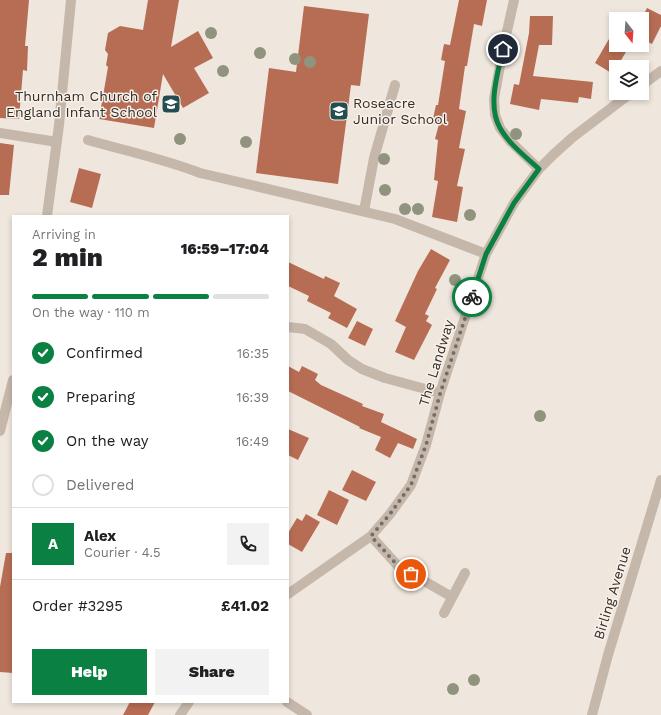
<!DOCTYPE html>
<meta charset="utf-8">
<style>
:root{--surface:#fff;--page:#f2f2f2;--text:#202124;--muted:#757577;--line:#e0e0e0;--accent:#0b8043}
body{margin:0;font-family:"Work Sans",sans-serif;background:var(--page);color:var(--text);height:100vh;display:flex;flex-direction:column;font-size:15px;white-space:nowrap}
*{box-sizing:border-box;margin:0}
p{font-size:13px;color:var(--muted)}
.icon{flex:none;width:22px;height:22px;fill:none;stroke:currentColor;stroke-width:2;stroke-linecap:round;stroke-linejoin:round}
.map{position:relative;flex:1;overflow:hidden}
.details{position:absolute;left:12px;top:215px;width:277px;height:488px;display:flex;flex-direction:column;background:var(--surface);border-radius:0px;box-shadow:0 2px 6px #0003}
.details>*{flex:none}
.needle{width:26px;rotate:163deg}
.buttons{position:absolute;left:609px;top:12px;display:grid;gap:8px}
.buttons a{display:grid;place-items:center;width:40px;height:40px;border-radius:0px;background:var(--surface);box-shadow:0 2px 6px #0003;font-size:20px}
.pin{position:absolute;display:grid;place-items:center;width:34px;height:34px;color:#fff;margin:-17px;border:2px solid #fff;border-radius:50%;box-shadow:0 1px 4px #0007}
.courier{position:absolute;display:grid;place-items:center;width:40px;height:40px;margin:-20px;border:3px solid #0b8043;border-radius:50%;background:#fff;color:#222;box-shadow:0 1px 5px #0007}
.head em{font-style:normal;font-weight:800}
.head div{display:flex;flex-direction:column-reverse}
.head{display:flex;align-items:center;justify-content:space-between;height:68px;padding:0 20px}
h1{font-size:26px;font-weight:800;line-height:30px}
.bar{display:grid;grid-template-columns:repeat(4,1fr);gap:6px 4px;align-content:center;height:48px;padding:0 20px}
.bar i{height:5px;border-radius:3px;background:var(--line)}
.bar .selected{background:var(--accent)}
.bar p{grid-column:span 4}
.line{display:flex;align-items:center;gap:10px;padding:0 20px;border-top:1px solid var(--line)}
.line div{flex:1}
.round{display:grid;place-items:center;flex:none;width:42px;height:42px;border-radius:0px;background:var(--page)}
ol{padding:0 20px;list-style:none}
li{display:flex;align-items:center;gap:12px;height:44px}
li p{margin-inline-start:auto}
li .icon{padding:4px;border-radius:50%;background:var(--accent);color:#fff;stroke-width:4}
li:last-child{color:var(--muted)}
li i{width:22px;height:22px;border:2px solid var(--line);border-radius:50%}
.action{display:flex;gap:8px;margin-top:auto;padding:8px 20px}
.action a{flex:1;height:46px;border-radius:0px;background:var(--accent);color:#fff;font-size:16px;font-weight:800;line-height:46px;text-align:center}
.action a+a{background:var(--page);color:var(--text)}
.map>svg:first-child{display:block}
.building{fill:#b76d54}
.lines{fill:none;stroke-linecap:round;stroke-linejoin:round}
.minor{stroke:#c6b7ab;stroke-width:10}
.tree{fill:#90947e}
.done{stroke:#756e68;stroke-width:4;stroke-dasharray:0 7.2}
.route{stroke:#0b8043;stroke-width:5}
.labels{text-anchor:middle;stroke-width:3;stroke-linejoin:round;paint-order:stroke}
.poi-label{font-size:14px;fill:#342d29;stroke:#f7f1e9;text-anchor:end}
.street-label{font-size:14px;fill:#342d29;stroke:#f7f1e9}
</style>
<div class="map">
<svg width="661" height="715" viewBox="0 0 661 715">
<rect width="100%" height="100%" fill="#efe7dd"/>
<path class="building" d="M0,0H29L25,46H28L27,71L23,70L19,119L0,118Z
M148,0H179L171,47L198,31L213,58L194,68L209,93L183,108L163,74L154,128L99,119L108,67L106,65L108,54L105,50L108,33L120,26L143,30Z
M459,0H487L482,26L474,24L467,66H465L459,109L466,111L459,148L465,149L457,186L463,187L457,222L432,217L438,181L434,180L438,140L435,139L439,124L432,123L436,105H438L445,61L441,60L444,44L450,45Z
M304,6L369,14L360,86L351,85L338,184L256,173L269,68L296,72Z
M647,8L661,15V26L652,44L642,39V18Z
M530,16H553L552,45H539L533,76L593,82L591,99L579,97L578,103L541,99L539,110L510,104L514,84L519,85L529,33Z
M616,27V45H630L613,74L595,63Z
M0,143L14,145L9,195H0Z
M79,168L101,174L92,208L70,202Z
M431,249L450,260L435,288L437,289L425,314L429,316L426,321L432,325L414,360L395,352L406,327L395,321L418,271Z
M288,262L324,279L325,276L340,283L334,296L357,309L347,328L328,318L331,313L307,301L309,296L288,286Z
M357,321L373,329L365,346L348,338Z
M288,366L299,372L302,366L318,374L315,380L321,385L363,404L362,406L384,414L381,422L417,439L413,449L398,443L390,458L375,450L381,437L359,428L360,427L288,391Z
M288,429L309,438L298,460L288,455Z
M352,470L376,482L366,501L342,490Z
M329,490L349,500L337,525L317,515Z
M306,514L320,522L302,552L288,544V533L297,518L302,521Z
M6,553H13V673L0,672V587Z
M130,702H155L148,715H123Z"/>
<g class="lines">
<path class="minor" d="M514,0L503,49L494,99L495,115L500,128L510,141L539,169
M642,85L661,71
M0,133L57,142
M88,140C126,151 164,159 200,173L395,219L486,254
M364,211L374,158L395,85
M47,216L59,125L71,0
M288,327L305,329L331,344L348,360L362,369L385,378L440,393
M0,431L13,380
M371,536L398,566L452,597
M288,594L371,536L390,514L411,485L426,445L440,393L486,254L514,203L539,169L554,154L573,137L631,93
M444,613L465,573
M287,702L307,715
M180,715L189,702
M592,715L608,655L661,480"/>
</g>
<g class="tree">
<circle cx="211" cy="33" r="6"/>
<circle cx="260" cy="53" r="6"/>
<circle cx="295" cy="59" r="6"/>
<circle cx="310" cy="62" r="6"/>
<circle cx="223" cy="71" r="6"/>
<circle cx="516" cy="134" r="6"/>
<circle cx="180" cy="139" r="6"/>
<circle cx="246" cy="142" r="6"/>
<circle cx="384" cy="159" r="6"/>
<circle cx="385" cy="190" r="6"/>
<circle cx="405" cy="209" r="6"/>
<circle cx="418" cy="209" r="6"/>
<circle cx="470" cy="215" r="6"/>
<circle cx="455" cy="280" r="6"/>
<circle cx="540" cy="416" r="6"/>
<circle cx="474" cy="680" r="6"/>
<circle cx="453" cy="689" r="6"/>
</g>
<g class="lines">
<path class="done" d="M411,574L398,566L371,536L390,514L411,485L426,445L440,394L472,297"/>
<path class="route" d="M472,297L486,254L514,203L539,169C526,157 509,144 500,128C487,105 498,73 503,49"/>
</g>
<defs>
<g id="school-square" transform="scale(1)"><rect x="-9" y="-9" width="18" height="18" rx="4" fill="#244d51" stroke="#f7f1e9"/><path d="M0-5L7-2L0 1L-7-2ZM-4 1L0 2.5L4 1V4Q0 6-4 4Z" fill="#fff"/></g>
</defs>
<g fill-rule="evenodd">
<use href="#school-square" x="171" y="104"/>
<use href="#school-square" x="339" y="111"/>
</g>
<g class="labels">
<g class="poi-label">
<text x="157" y="101">Thurnham Church of<tspan x="157" dy="16">England Infant School</tspan></text>
<text x="353" y="108" text-anchor="start">Roseacre<tspan x="353" dy="16">Junior School</tspan></text>
</g>
<g class="street-label">
<text transform="translate(436 363) rotate(-73)" y="5">The Landway</text>
<text transform="translate(612 593) rotate(-73)" y="5">Birling Avenue</text>
</g>
</g>
</svg>
<div class="buttons">
<a><svg class="needle" viewBox="-14 -14 28 28"><path d="M0-13l5 13h-10z" fill="#e53935"/><path d="M0 13l5-13h-10z" fill="#757577"/></svg></a>
<a><svg class="icon" aria-label="layers" viewBox="0 0 24 24"><path d="M12 4l9 5-9 5-9-5zM3 14l9 5 9-5"/></svg></a>
</div>
<div class="pin" style="left:411px;top:574px;background:#ea580c"><svg class="icon" aria-label="bag" viewBox="0 0 24 24"><path d="M5 8h14l-1 12H6zM9 8a3 3 0 0 1 6 0"/></svg></div>
<div class="pin" style="left:503px;top:49px;background:#1f2937"><svg class="icon" aria-label="home" viewBox="0 0 24 24"><path d="M3 11l9-7 9 7M6 9v11h12V9"/></svg></div>
<div class="courier" style="left:472px;top:297px"><svg class="icon" aria-label="bike" viewBox="0 0 24 24"><circle cx="6" cy="16" r="4"/><circle cx="18" cy="16" r="4"/><path d="M6 16l4-8h5l3 8M10 8l3 8H6M13 5h3"/></svg></div>
<section class="details">
<div class="head"><div><h1>2 min</h1><p>Arriving in</p></div><em>16:59–17:04</em></div>
<div class="bar"><i class="selected"></i><i class="selected"></i><i class="selected"></i><i></i><p>On the way · 110 m</p></div>
<ol>
<li><svg class="icon" aria-label="check" viewBox="0 0 24 24"><path d="M5 12l5 5 9-10"/></svg>Confirmed<p>16:35</p></li>
<li><svg class="icon" aria-label="check" viewBox="0 0 24 24"><path d="M5 12l5 5 9-10"/></svg>Preparing<p>16:39</p></li>
<li><svg class="icon" aria-label="check" viewBox="0 0 24 24"><path d="M5 12l5 5 9-10"/></svg>On the way<p>16:49</p></li>
<li><i></i>Delivered</li>
</ol>
<div class="line" style="height:72px"><b class="round" style="background:var(--accent);color:#fff">A</b><div><b>Alex</b><p>Courier · 4.5</p></div><a class="round"><svg class="icon" aria-label="phone" viewBox="0 0 24 24"><path d="M5 4h4l2 5-3 2q2 4 5 5l2-3 5 2v4C11 20 4 13 5 4z"/></svg></a></div>
<div class="line" style="height:52px"><div>Order #3295</div><b>£41.02</b></div>
<div class="action"><a>Help</a><a>Share</a></div>
</section>
</div>
